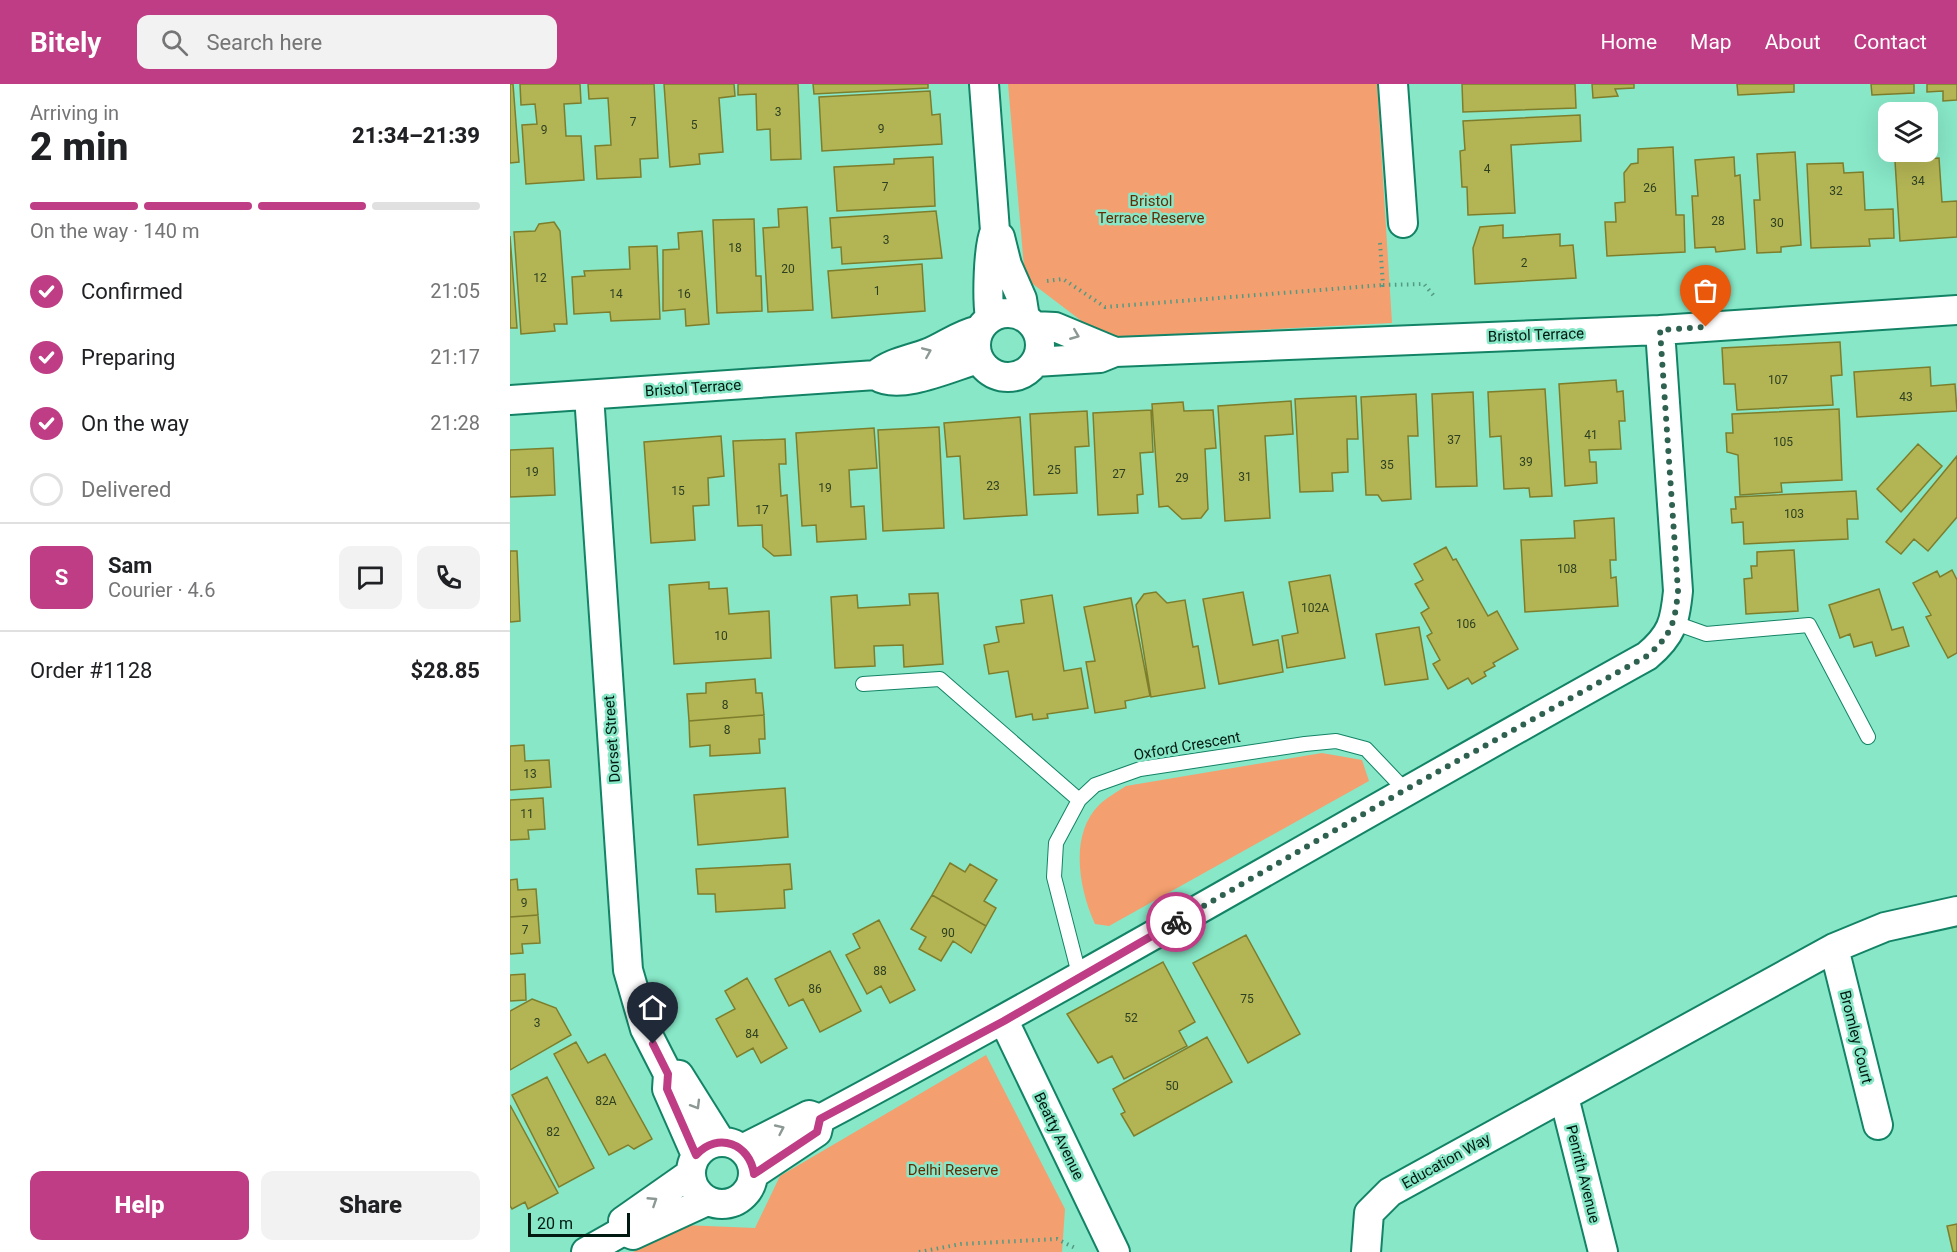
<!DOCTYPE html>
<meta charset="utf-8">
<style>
:root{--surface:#fff;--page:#f2f2f2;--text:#202124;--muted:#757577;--line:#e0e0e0;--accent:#be3d85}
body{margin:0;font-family:Roboto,sans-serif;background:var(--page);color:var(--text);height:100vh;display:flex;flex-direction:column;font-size:22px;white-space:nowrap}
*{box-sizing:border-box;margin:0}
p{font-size:20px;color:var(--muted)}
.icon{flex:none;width:33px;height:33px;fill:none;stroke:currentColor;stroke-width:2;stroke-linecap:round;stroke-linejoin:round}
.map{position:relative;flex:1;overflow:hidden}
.side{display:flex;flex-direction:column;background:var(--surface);width:510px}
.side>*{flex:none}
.buttons{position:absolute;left:1368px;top:18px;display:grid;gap:12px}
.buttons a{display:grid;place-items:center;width:60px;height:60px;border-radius:12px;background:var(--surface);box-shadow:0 6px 24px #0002;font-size:30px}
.scale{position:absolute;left:18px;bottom:15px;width:102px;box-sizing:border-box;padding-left:6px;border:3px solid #001911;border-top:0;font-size:16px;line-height:21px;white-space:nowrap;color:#001911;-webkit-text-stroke:4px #87e7c7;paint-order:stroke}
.pin{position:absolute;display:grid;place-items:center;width:51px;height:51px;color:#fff;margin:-62px -26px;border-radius:50% 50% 50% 0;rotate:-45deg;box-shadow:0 0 6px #0007}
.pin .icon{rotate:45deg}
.courier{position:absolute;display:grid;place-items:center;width:60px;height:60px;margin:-30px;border:4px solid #be3d85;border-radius:50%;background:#fff;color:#222;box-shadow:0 2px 8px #0007}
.overview em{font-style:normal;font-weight:800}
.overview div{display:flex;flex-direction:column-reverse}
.overview{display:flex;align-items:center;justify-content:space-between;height:102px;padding:0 30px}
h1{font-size:39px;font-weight:800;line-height:45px}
.bar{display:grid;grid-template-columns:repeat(4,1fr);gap:9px 6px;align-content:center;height:72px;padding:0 30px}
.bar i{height:8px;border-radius:4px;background:var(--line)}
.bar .active{background:var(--accent)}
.bar p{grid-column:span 4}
.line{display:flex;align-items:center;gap:15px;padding:0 30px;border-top:2px solid var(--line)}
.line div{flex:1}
.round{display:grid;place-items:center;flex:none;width:63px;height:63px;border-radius:12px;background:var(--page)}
ol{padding:0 30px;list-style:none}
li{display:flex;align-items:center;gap:18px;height:66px}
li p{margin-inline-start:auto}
li .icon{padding:6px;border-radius:50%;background:var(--accent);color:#fff;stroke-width:4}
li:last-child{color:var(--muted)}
li i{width:33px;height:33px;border:3px solid var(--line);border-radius:50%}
.primary-button{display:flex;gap:12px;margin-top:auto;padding:12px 30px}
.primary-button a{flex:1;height:69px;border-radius:12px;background:var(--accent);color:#fff;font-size:24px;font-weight:800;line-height:69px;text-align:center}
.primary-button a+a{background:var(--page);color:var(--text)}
header{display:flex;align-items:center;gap:36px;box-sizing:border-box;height:84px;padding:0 30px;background:var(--accent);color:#fff}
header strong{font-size:28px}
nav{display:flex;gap:33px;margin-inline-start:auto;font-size:21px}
.search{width:420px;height:54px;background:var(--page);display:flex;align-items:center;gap:15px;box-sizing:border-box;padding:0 21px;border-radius:12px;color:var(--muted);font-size:22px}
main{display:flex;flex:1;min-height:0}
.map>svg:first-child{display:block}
.green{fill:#f49f6f}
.building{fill:#b3b454;stroke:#7d7e2c;stroke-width:1.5}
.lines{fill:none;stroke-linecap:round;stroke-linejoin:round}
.service-casing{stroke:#138366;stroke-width:16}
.minor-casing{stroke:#138366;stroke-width:32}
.path{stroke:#549982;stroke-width:4;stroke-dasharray:1.5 4.5;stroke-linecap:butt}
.service{stroke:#fff;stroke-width:14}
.minor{stroke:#fff;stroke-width:28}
.oneway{stroke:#8c9894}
.done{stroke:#2f6151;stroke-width:6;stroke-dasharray:0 10.8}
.route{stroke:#be3d85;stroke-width:8}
.labels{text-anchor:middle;stroke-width:5;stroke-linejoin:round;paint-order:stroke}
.number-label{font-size:12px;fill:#2d4022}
.park-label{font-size:15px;fill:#622d07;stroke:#87e7c7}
.street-label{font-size:15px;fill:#001911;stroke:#87e7c7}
</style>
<header>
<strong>Bitely</strong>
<div class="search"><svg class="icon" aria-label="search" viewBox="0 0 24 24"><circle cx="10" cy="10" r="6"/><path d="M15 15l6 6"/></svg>Search here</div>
<nav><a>Home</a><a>Map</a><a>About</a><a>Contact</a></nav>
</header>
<main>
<section class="side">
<div class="overview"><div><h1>2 min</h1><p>Arriving in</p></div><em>21:34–21:39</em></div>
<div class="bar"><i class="active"></i><i class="active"></i><i class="active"></i><i></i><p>On the way · 140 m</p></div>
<ol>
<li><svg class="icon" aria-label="check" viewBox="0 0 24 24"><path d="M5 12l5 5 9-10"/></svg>Confirmed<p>21:05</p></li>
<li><svg class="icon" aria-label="check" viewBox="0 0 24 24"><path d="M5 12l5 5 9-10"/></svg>Preparing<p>21:17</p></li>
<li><svg class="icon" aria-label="check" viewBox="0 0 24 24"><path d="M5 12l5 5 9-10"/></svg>On the way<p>21:28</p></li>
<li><i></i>Delivered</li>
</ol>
<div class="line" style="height:108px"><b class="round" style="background:var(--accent);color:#fff">S</b><div><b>Sam</b><p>Courier · 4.6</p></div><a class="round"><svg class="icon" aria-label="chat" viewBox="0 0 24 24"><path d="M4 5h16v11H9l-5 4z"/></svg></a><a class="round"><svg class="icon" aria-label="phone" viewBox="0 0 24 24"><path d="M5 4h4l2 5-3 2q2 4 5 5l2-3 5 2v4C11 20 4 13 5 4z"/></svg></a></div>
<div class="line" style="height:78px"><div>Order #1128</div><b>$28.85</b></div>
<div class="primary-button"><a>Help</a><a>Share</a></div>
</section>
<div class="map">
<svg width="1447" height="1168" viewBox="0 0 1447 1168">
<rect width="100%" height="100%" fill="#87e7c7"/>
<path class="green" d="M498,0H867L882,239L594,254L515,194Z
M812,669L852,676L859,697L599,842L585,840C569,805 559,751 589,721C596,714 607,708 616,702Z
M476,971L555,1125L552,1168H123L173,1141L245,1144L270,1092Z"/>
<path class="building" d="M0,0H3L9,78L0,79Z
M10,0H70L71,19L54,20L56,52H71L74,96L16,100L12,41L27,40L25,20L11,21Z
M78,0H144L148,74L130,75L131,93L87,95L85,62L101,61L98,14L79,15Z
M154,0H224L225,12L209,14L213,68L189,70L190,80L160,83Z
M228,0H288L291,75L261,76L260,45L247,46L246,10L228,11Z
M303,0H418V4L304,10Z
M952,0H1065L1066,24L953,28Z
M1082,0H1124V4L1105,5L1108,12L1083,14Z
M1227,0H1284V8L1228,11Z
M1361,0H1404V9L1362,11Z
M1417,0H1447V16L1433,17V7L1417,8Z
M420,7L422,31L430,30L432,60L312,67L309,13Z
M1070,31L1071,57L1001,61L1005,129L958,131L957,103H952L950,67L955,66L953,37Z
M1163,63L1166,131H1174L1175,168L1097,172L1095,138H1106L1105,119L1115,118L1114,89L1121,80L1128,79V65Z
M1285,68L1291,161L1271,163V168L1247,169L1244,116H1250L1247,70Z
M423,73L425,122L327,127L324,83L384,80V75Z
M1224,73L1225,92L1230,91L1235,165L1206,168L1205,163L1185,164L1182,112H1188L1185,76Z
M1429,74L1432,118L1447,117V153L1390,157L1385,77Z
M1333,79L1334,89L1353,88L1355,126L1383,125L1384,154L1359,155L1360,162L1301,164L1297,80Z
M297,123L303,226L258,228L253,144L269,143L268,125Z
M426,127L432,174L332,180L331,163L322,164L320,134Z
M244,135L246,192H251L252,227L207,229L203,136Z
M44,138L50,147L57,240H44L45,247L11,250L4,148L25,147L29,140Z
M993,141V154L1050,150V162L1063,161L1066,194L965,200L963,164L970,143Z
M192,147L199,240L176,242L175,225L153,227V166L169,165L168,149Z
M0,152L7,244H0Z
M147,162L150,235L101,237L100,228L64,230L62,193L75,192L74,187L120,185L119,163Z
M412,180L415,227L322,234L318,187Z
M1330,258L1332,291L1321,292L1323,321L1227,326L1225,300H1214L1212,264Z
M1420,283L1421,302L1445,300L1447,327L1347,333L1344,288Z
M1106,296L1107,308L1113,307L1115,337H1109L1111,365L1079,366L1080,378H1086L1087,399L1055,402L1049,300Z
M1035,305L1042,412L1020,413L1019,404L994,405L991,352L980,353L978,308Z
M963,308L967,402L926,403L922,310Z
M906,310L908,352H898L901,415L872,417L868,411H856L851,313Z
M846,312L848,355H837L838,388L822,389L823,407L790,408L785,315Z
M781,317L783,350L755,352L760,434L715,437L708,322Z
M673,318L674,327L703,326L706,364L695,365L698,425L691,434L672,435L658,422L649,423L642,320Z
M1329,325L1332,396L1271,399L1272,408L1230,411L1228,371L1217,368L1216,349H1223L1222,330Z
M641,326L643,368L630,369L633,410L627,411L628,429L588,431L583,329Z
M577,327L579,362L565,363L567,409L524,411L520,330Z
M510,333L517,431L454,435L450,372L437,373L434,339Z
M429,343L434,444L373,447L368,346Z
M364,344L367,384L339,386L341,423L354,422L356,455L307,458L306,441L292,442L286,349Z
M211,352L214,392L198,394L199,421L183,422L185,456L141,459L134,358Z
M275,355L276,380H269L271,412L277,411L281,471L264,472L253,463L252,441L228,442L223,357Z
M1408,360L1432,382L1391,428L1367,405Z
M43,364L45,411L0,413V366Z
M1447,372V433L1418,467L1404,455L1391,470L1376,458Z
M1346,407L1348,435H1337L1338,455L1234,460L1233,438L1222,439L1221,425H1226L1225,413Z
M1104,434L1106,476H1100L1101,494L1106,493L1108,522L1015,528L1011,456L1065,454L1064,437Z
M936,463L943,476L946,475L978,532L987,527L1008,565L983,579L985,582L974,588L976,592L962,600L958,594L938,605L923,580L930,576L917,552L922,549L911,529L919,524L905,500L913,496L904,480Z
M1284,466L1288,527L1236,530L1234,495L1242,494L1241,482H1247V468Z
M0,467H7L10,537L0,538Z
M1442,486L1447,496V569L1438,574L1416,533L1421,531L1403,499L1427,487L1430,493Z
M820,491L835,574L777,584L772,552L788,549L779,498Z
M199,498V505L217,504L219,530L259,527L261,574L164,580L159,501Z
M1369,505L1382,546L1393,543L1399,562L1366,572L1362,558L1344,563L1340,550L1330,554L1319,521Z
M646,508L657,519L675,516L683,563L688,562L695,604L641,613L626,521L634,510Z
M733,508L743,561L768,556L773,588L709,600L693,515Z
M428,509L433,580L394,583L393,561L364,562L365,582L325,584L321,513L347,511L348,524L400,521L399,510Z
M542,511L554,587L571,584L578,624L537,630L538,634L523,636L522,630L506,633L498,587L479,590L474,561L489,558L486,543L514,539L511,516Z
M621,514L640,612L615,617L616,624L585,629L576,578L585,577L574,523Z
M909,543L918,595L875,601L866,550Z
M245,595L246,609H252L254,631L179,637L177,610L196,609V599Z
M254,631L255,655H249L250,669L200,672V661L180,663L179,637Z
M14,661L15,677L39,676L41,703L0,706V662Z
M275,704L278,753L188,761L184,711Z
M33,714L35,745L18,746L19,755L0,756V716Z
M440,779L455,788L460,780L487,796L474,817L486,824L476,842L422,811Z
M280,780L282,805L274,806L275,824L206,828L205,810H188L186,785Z
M7,795L8,806L26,805L28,831L0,833V796Z
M422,811L476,842L461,869L443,857L431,877L409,865L416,853L401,845Z
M28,831L30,859L12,860L13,869L0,870V833Z
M369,836L405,906L380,919L371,902L357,910L336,871L350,864L343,850Z
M736,851L790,950L738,979L683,879Z
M320,867L351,927L310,948L293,915L279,922L265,895Z
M653,878L685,938L669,947L677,962L614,995L602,972L588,979L557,930Z
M15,890L16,916L0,917V891Z
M237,894L277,964L251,979L243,964L227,973L206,935L225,925L215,907Z
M22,915L46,924L61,951L0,986V927Z
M697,953L722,998L624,1052L611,1030L615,1028L603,1005Z
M66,958L78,979L95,970L142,1055L124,1065L118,1061L99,1071L44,970Z
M37,993L84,1084L49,1103L2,1011Z
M0,1021L48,1109L18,1125L15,1118L2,1125L0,1122Z
M1447,1140V1168H1443L1437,1142Z"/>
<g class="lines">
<g class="service-casing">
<path id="service" d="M1165,539L1196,550L1299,541L1358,653
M353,600L430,595L569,716
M570,894L544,793L546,759L569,716L585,701L630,685L795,660L826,657L856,665L895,706"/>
</g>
<g class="minor-casing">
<path id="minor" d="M474,0L485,147C478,162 477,215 480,234
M883,0L893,139
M490,153L497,181L512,215L515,234
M466 261a32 32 0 1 1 64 0a32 32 0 1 1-64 0Z
M524,242L545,243L605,268
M525,278L590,274L605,268L1150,246L1447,226
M367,292C390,307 443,282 468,275
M79,311L118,886L135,945L158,990L157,1005L186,1071
M0,316L366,291C381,278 400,276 418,269C437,261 448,251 469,246
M1324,864L1368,1041
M494,937L605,1168
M160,990L169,991L211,1058
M1054,1013L1093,1168
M181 1089a31 31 0 1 1 62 0a31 31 0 1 1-62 0Z
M232,1065L299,1031L310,1035C589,886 861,725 1137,572C1162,551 1165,538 1168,507L1150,246
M244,1090L307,1048L310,1035
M113,1147V1137L180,1090
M76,1168L113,1147L123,1151L197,1117
M856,1168L859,1129L880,1108L1324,864L1375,843L1447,827"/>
</g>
<path class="path" d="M870,159L873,201L914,200L924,212
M537,197L553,195L595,223L873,201
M409,1168L451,1160L547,1155L567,1165"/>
<use href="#service" class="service"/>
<use href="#minor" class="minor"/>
</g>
<defs><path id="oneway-chevron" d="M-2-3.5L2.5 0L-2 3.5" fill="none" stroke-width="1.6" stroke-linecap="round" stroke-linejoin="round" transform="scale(1.5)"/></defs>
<g class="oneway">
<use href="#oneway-chevron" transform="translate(565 251) rotate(22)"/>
<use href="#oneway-chevron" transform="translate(417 268) rotate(-23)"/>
<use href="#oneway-chevron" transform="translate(186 1021) rotate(59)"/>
<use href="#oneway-chevron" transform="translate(270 1045) rotate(-25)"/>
<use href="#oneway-chevron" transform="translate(143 1117) rotate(-33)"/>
</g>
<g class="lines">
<path class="done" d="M666,838L895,706L1137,572C1162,551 1165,538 1168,507L1150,246L1196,243"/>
<path class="route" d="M143,960L158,990L157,1005L186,1071C208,1047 240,1060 244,1090L307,1048L310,1035L494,937L666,838"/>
</g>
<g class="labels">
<g class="number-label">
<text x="268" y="32">3</text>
<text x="123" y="42">7</text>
<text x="184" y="45">5</text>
<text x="371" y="49">9</text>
<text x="34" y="50">9</text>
<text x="977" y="89">4</text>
<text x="1408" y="101">34</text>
<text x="375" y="107">7</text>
<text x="1140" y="108">26</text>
<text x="1326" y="111">32</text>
<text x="1208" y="141">28</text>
<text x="1267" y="143">30</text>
<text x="376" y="160">3</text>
<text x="225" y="168">18</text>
<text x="1014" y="183">2</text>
<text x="278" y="189">20</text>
<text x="30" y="198">12</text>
<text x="367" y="211">1</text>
<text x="106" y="214">14</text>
<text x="174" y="214">16</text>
<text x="1268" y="300">107</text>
<text x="1396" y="317">43</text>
<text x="1081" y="355">41</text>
<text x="944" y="360">37</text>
<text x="1273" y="362">105</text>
<text x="1016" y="382">39</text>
<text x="877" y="385">35</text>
<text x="544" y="390">25</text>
<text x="22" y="392">19</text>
<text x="609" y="394">27</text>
<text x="735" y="397">31</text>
<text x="672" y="398">29</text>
<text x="483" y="406">23</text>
<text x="315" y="408">19</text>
<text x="168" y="411">15</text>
<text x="252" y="430">17</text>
<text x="1284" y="434">103</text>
<text x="1057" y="489">108</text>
<text x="805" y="528">102A</text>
<text x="956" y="544">106</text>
<text x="211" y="556">10</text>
<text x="215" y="625">8</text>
<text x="217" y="650">8</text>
<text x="20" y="694">13</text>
<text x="17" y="734">11</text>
<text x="14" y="823">9</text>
<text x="15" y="850">7</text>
<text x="438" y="853">90</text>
<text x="370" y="891">88</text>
<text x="305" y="909">86</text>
<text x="737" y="919">75</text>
<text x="621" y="938">52</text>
<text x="27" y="943">3</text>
<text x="242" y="954">84</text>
<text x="662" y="1006">50</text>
<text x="96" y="1021">82A</text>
<text x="43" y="1052">82</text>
</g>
<g class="park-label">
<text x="641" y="122">Bristol<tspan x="641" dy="17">Terrace Reserve</tspan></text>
<text x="443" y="1091">Delhi Reserve</text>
</g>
<g class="street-label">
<text transform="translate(1026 251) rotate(-2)" y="5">Bristol Terrace</text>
<text transform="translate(183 304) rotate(-4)" y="5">Bristol Terrace</text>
<text transform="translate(102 655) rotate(-94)" y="5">Dorset Street</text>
<text transform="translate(677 662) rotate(-10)" y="5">Oxford Crescent</text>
<text transform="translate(1346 953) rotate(76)" y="5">Bromley Court</text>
<text transform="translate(549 1052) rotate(64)" y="5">Beatty Avenue</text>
<text transform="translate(936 1077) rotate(-29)" y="5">Education Way</text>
<text transform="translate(1073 1090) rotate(76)" y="5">Penrith Avenue</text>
</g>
</g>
</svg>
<div class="buttons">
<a><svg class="icon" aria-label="layers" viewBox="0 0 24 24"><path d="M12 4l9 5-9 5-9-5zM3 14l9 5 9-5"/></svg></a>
</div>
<div class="scale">20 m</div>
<div class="pin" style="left:1196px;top:243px;background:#ea580c"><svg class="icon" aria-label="bag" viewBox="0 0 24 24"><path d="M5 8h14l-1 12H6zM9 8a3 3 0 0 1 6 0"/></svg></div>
<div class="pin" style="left:143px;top:960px;background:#1f2937"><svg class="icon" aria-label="home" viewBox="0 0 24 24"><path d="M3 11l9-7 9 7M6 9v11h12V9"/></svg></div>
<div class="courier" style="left:666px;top:838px"><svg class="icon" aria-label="bike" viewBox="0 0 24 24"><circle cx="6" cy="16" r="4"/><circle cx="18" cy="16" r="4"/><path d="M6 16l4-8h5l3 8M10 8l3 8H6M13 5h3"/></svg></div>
</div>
</main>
